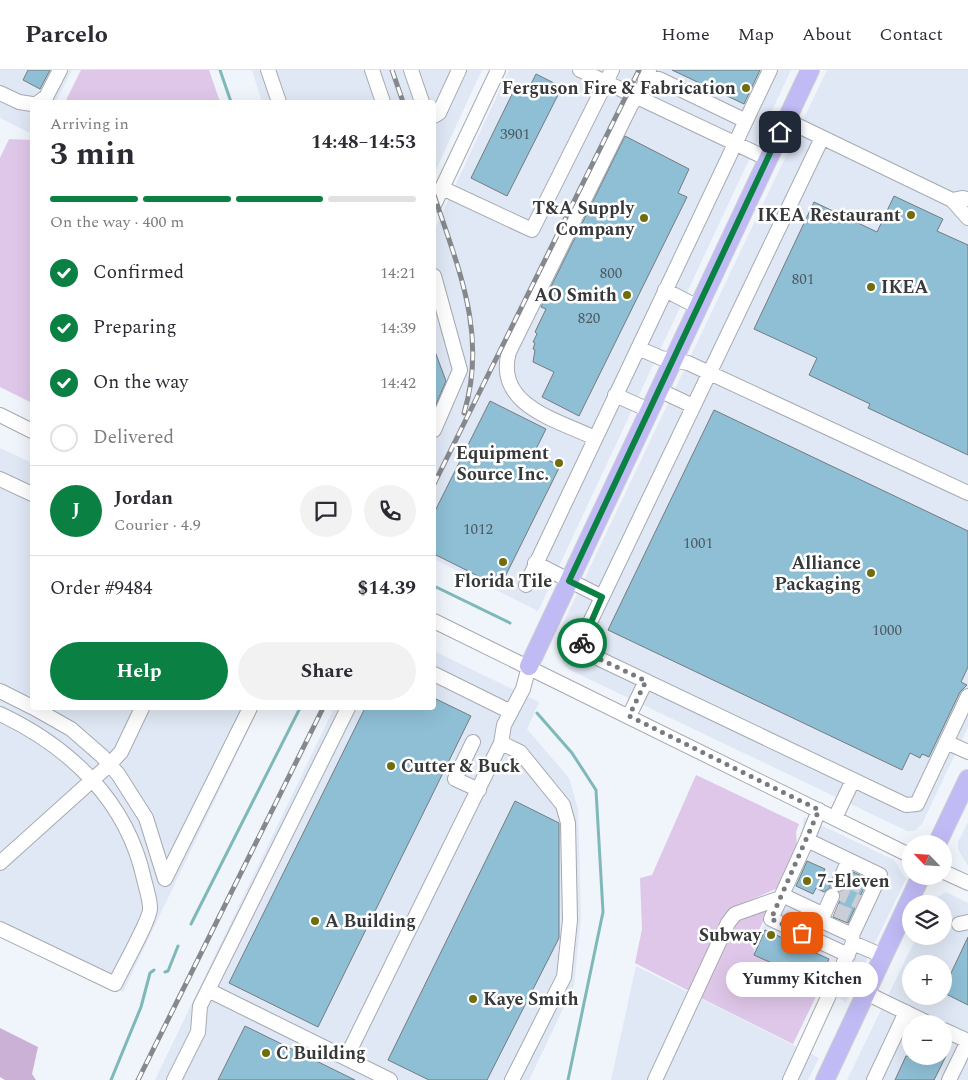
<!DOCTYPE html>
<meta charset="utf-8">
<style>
:root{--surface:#fff;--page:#f2f2f3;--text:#2b2b33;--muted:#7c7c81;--line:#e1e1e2;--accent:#0b8043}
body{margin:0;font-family:Spectral,serif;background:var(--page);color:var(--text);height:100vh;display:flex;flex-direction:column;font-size:19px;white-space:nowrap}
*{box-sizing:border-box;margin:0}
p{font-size:16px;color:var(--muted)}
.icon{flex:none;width:28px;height:28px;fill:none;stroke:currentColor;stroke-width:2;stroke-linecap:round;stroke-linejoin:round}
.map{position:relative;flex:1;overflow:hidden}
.panel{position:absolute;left:30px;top:30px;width:406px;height:610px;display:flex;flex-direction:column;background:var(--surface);border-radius:5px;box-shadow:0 5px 20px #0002}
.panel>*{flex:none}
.needle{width:32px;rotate:295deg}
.tools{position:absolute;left:902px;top:765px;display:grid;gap:10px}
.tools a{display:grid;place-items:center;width:50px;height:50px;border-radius:50%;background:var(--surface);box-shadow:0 5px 20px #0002;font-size:25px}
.pin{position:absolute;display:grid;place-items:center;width:42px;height:42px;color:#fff;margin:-21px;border-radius:10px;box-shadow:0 2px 8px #0006}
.courier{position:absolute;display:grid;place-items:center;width:50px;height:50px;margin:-25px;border:4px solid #0b8043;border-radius:50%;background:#fff;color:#222;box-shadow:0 1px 6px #0007}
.bubble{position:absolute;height:35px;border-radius:18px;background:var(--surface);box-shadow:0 5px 20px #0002;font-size:16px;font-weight:700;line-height:35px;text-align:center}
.summary em{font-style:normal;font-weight:700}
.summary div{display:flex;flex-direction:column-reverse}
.summary{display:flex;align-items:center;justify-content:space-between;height:85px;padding:0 20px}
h1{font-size:32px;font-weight:700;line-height:38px}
.bar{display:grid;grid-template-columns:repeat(4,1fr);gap:8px 5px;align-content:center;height:60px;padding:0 20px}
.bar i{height:6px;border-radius:4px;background:var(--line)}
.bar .current{background:var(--accent)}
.bar p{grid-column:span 4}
.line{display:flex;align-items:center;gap:12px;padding:0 20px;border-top:1px solid var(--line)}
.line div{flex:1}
.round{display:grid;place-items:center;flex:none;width:52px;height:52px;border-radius:26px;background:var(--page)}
ol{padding:0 20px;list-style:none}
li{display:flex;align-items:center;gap:15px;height:55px}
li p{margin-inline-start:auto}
li .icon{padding:5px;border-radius:50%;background:var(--accent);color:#fff;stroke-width:4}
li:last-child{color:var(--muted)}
li i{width:28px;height:28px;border:2px solid var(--line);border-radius:50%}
.primary-button{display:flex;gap:10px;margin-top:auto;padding:10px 20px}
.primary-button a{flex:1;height:58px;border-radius:30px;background:var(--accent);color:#fff;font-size:20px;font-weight:700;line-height:58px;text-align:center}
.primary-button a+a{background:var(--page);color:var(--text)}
header{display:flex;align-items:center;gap:30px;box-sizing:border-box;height:70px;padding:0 25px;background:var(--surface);border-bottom:1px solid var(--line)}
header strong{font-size:24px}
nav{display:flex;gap:28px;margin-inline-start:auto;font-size:18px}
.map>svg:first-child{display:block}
.built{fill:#e0e8f5;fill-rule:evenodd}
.green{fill:#dfc7e9}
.forest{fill:#ccb1d7}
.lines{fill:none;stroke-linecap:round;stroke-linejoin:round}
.stream{stroke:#7fb8b9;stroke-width:3}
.building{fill:#8fbfd5;stroke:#747b7e}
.minor-tunnel{stroke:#cbced4;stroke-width:14;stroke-dasharray:14 7;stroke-linecap:butt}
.minor-casing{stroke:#a6aab0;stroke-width:16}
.major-casing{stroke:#cfcfd0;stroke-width:20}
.minor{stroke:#fff;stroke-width:14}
.major{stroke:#c1bbf5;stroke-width:18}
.rail-casing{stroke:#85888c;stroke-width:5}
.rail{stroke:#fff;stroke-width:3;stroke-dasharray:9;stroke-linecap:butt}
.done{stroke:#777a7e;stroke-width:5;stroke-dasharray:0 9}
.route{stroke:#0b8043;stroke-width:6}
.poi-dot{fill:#6f6d0c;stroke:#fff;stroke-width:2}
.labels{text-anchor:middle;stroke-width:5;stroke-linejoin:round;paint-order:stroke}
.number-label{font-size:15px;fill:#4c5a61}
.poi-label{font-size:18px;font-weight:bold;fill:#36383a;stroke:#fff;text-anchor:end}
</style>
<header>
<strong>Parcelo</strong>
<nav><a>Home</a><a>Map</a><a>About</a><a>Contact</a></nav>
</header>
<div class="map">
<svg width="968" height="1010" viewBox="0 0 968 1010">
<rect width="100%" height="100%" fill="#f0f4fb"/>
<path class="built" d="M0,0H72L56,32H32V64L0,48Z
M252,0H482L434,104V32H262Z
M509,0H791L538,541L434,489V161Z
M827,0H968V657L922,754L914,761H907L570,600L563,593L560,585L561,558Z
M0,378L32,393V638H259L123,922L0,863Z
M434,581L539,632L527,659L569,708L578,739L581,847L574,916L529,1010H155L334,638H434Z
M804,747L894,790L906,809L846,932L750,885L800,777Z
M968,752V796L958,779V772Z
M946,822L968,833V1010H847L917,866H944V834H933L936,828ZM911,894H944V926H911ZM911,954H944V986H911Z
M636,896L819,988L808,1010H611Z"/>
<path class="green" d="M81,0H209L220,32H65Z
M9,69L32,70V333L0,317V88Z
M696,705L799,754L796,762L797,776L778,818L735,837L689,921L635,893L642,859L640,808L652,805Z
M770,837L752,875L755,883L822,914L793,974L699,927L736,852L747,845Z"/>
<path class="forest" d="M0,958L38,977L32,1004L36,1010H5L0,1007Z"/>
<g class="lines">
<path class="stream" d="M220,0L231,32
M434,516L510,553
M537,643L572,683L596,720L603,842L568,1010
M191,854L300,638
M165,902L168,901L178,876
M111,1010L141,937L150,903L154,900"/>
</g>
<path class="building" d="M28,0H50L40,19L23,10Z
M672,0H760L744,34Z
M536,4L562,17L507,126L471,108L517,14L528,20Z
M625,66L689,99L678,123L687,127L579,346L542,327L554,302L533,292L535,280L533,279L535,273L533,272L537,264L535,262L546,239L541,237Z
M894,126L943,149L937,161L968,175V385L868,338L870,334L809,305L817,288L754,259L814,132L877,162Z
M434,279L446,311L434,339Z
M490,331L546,359L534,383L560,396L500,517L434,484V443Z
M714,340L968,461V597L961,612L967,615L960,622L929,687L922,684L920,688L910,683L902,700L608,560Z
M434,628L471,646L318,957L229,913L365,638H434Z
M515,731L559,753V868L487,1010H429L388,990Z
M807,791L825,799L821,807L830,811V818L824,822L816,818L813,824L796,816Z
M853,802L868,809L848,853L833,847L840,830V822L846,818Z
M765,860L829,889L818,914L754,885Z
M968,867V935L944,923V918Z
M245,956L355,1010H218Z
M906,986H946L934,1010H895Z"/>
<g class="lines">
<path class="minor-tunnel" d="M849,811L865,819
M835,821L859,832
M836,840L853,847"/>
<g class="minor-casing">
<path id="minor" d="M268,0L279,32
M372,0L383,32
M411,0L422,32
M580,0L768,89
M645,9H659L746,51
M0,23L19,32L32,34
M39,32L46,27L60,0
M434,46L439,43L459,0
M786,50L952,130L968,148
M822,68L582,569L583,578L587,583L906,735L917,734L968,626
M442,118L532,160L612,0
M952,130L962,128L968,129
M434,135L498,0
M434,206L460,300L434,360
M665,220L698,237
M638,278L661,288L688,293L968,423
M659,320L693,336
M615,325L649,340
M0,345L32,361
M595,368C557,350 494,335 509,282L631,35L643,18L649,0
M0,409L32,424
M535,493L602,527
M526,515L770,0
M434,551L911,786
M434,604L511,642
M0,621L32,637
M34,638L71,659L102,686L118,704L146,748L165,809L250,638
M0,644C70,677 127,731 144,809C146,818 150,829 150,838C151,848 121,901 115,914L0,859
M629,646L646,611
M473,672L455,709L479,720
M946,672L968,682
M501,673L520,682L563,735L568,753L570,850L564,907L512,1010
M835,748L853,710
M807,770L819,740
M0,793L110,694L121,682L142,638
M944,802L968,813
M838,814L849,790
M782,825L818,842L826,853L852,865
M822,848L832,826
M959,854L968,852
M853,873L883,886
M208,920L390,1010
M866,923L930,954
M944,960L968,971L949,1010
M346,988L501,673L504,655L523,619L529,596
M174,1010L198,962L200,936L348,638
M655,1010L728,853L735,844L780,828
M790,1010L853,873L852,865L880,805L807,770L771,849L848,885
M874,1010L906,942"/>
</g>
<g class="major-casing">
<path id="major" d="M529,596L810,0
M937,774L968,709
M825,1010L921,806"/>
</g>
<use href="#minor" class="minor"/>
<use href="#major" class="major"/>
<g class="rail-casing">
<path id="rail" d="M392,0L403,32
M434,125C458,198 488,264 464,343
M434,414L639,0
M138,1010L323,638"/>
</g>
<use href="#rail" class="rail"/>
</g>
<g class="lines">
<path class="done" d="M582,573L583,578L587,583L646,611L629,646L819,740L771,849L802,863"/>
<path class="route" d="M582,573L602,527L569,511L780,62"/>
</g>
<g class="poi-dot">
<circle cx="746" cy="18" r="5"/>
<circle cx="911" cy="145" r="5"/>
<circle cx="644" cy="148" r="5"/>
<circle cx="871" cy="217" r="5"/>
<circle cx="627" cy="225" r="5"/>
<circle cx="559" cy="393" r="5"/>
<circle cx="503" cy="492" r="5"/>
<circle cx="871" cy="503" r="5"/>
<circle cx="391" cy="696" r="5"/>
<circle cx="807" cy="811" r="5"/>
<circle cx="315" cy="851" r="5"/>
<circle cx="771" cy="865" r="5"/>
<circle cx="473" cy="929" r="5"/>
<circle cx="266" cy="983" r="5"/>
</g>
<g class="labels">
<g class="number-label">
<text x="515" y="69">3901</text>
<text x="611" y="208">800</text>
<text x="803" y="214">801</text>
<text x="589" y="253">820</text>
<text x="478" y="464">1012</text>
<text x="698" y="478">1001</text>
<text x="887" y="565">1000</text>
</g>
<g class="poi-label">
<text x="736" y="24">Ferguson Fire &amp; Fabrication</text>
<text x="634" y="144">T&amp;A Supply<tspan x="634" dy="21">Company</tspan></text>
<text x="901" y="151">IKEA Restaurant</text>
<text x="881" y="223" text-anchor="start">IKEA</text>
<text x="617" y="231">AO Smith</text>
<text x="549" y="389">Equipment<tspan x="549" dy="21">Source Inc.</tspan></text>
<text x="861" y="499">Alliance<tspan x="861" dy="21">Packaging</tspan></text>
<text x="503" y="517" text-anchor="middle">Florida Tile</text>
<text x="401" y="702" text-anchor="start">Cutter &amp; Buck</text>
<text x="817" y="817" text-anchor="start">7-Eleven</text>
<text x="325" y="857" text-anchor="start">A Building</text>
<text x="761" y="871">Subway</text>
<text x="483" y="935" text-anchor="start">Kaye Smith</text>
<text x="276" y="989" text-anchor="start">C Building</text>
</g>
</g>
</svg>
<div class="tools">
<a><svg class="needle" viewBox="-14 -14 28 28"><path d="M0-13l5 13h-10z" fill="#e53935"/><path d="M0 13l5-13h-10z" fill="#7c7c81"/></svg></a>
<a><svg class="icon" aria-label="layers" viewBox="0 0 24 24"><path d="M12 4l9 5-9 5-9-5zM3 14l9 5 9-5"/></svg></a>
<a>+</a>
<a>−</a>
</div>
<div class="pin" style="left:802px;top:863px;background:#ea580c"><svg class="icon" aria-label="bag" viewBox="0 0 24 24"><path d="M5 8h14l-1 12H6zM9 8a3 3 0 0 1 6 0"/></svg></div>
<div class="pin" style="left:780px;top:62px;background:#1f2937"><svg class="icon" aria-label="home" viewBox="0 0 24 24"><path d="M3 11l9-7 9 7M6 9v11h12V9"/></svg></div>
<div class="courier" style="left:582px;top:573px"><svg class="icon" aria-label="bike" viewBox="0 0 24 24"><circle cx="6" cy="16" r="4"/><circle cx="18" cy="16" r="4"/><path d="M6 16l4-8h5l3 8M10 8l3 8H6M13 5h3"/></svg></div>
<div class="bubble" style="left:726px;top:892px;width:152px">Yummy Kitchen</div>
<section class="panel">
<div class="summary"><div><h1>3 min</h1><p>Arriving in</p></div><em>14:48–14:53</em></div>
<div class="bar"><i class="current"></i><i class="current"></i><i class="current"></i><i></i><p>On the way · 400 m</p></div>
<ol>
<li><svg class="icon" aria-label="check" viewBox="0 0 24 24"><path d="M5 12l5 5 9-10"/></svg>Confirmed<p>14:21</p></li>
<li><svg class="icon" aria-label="check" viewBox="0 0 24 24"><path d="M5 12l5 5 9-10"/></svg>Preparing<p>14:39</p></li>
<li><svg class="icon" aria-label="check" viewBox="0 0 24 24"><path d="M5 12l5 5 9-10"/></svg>On the way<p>14:42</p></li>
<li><i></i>Delivered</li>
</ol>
<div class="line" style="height:90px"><b class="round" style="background:var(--accent);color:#fff">J</b><div><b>Jordan</b><p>Courier · 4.9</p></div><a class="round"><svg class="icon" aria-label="chat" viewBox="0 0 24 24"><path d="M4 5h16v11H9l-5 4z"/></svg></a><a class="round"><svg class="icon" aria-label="phone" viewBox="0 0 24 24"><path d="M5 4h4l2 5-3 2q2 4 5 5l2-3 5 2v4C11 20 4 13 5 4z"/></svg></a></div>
<div class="line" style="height:65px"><div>Order #9484</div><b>$14.39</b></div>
<div class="primary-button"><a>Help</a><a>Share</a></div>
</section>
</div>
